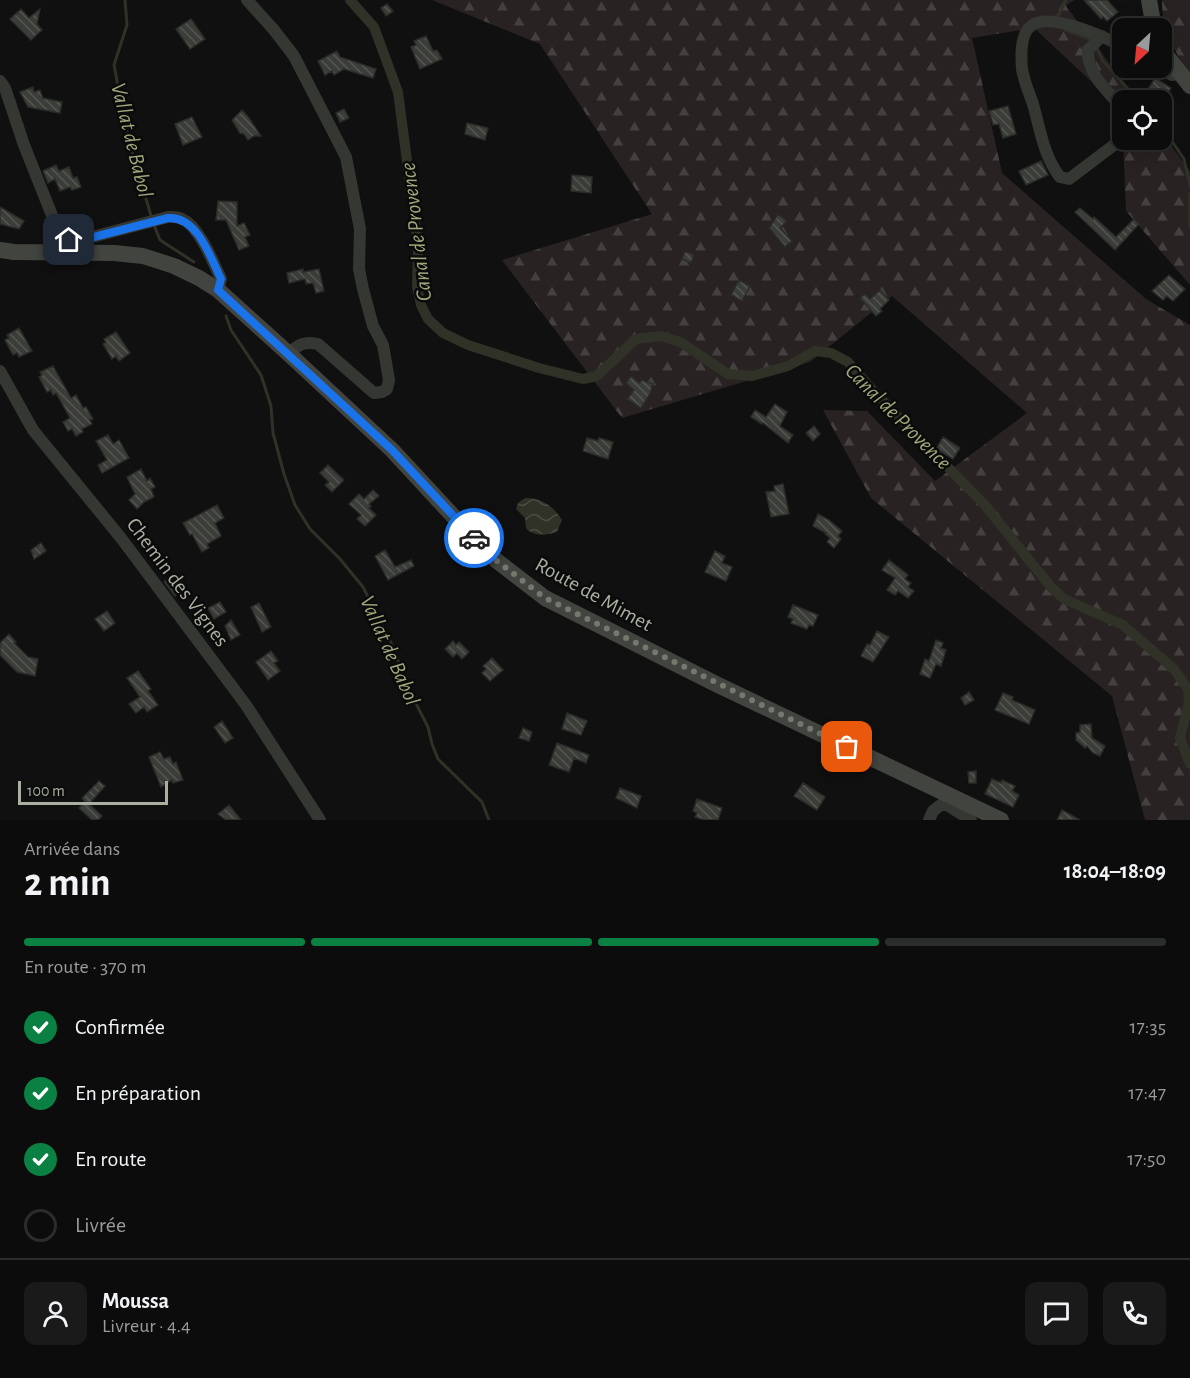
<!DOCTYPE html>
<html lang="fr">
<meta charset="utf-8">
<style>
:root{--surface:#0b0c0b;--page:#191a19;--text:#f1f3f6;--muted:#9a9b9d;--line:#2b2c2c;--accent:#0b8043}
body{margin:0;font-family:"Alegreya Sans",sans-serif;background:var(--page);color:var(--text);height:100vh;display:flex;flex-direction:column;font-size:22px;white-space:nowrap}
*{box-sizing:border-box;margin:0}
p{font-size:20px;color:var(--muted)}
.icon{flex:none;width:33px;height:33px;fill:none;stroke:currentColor;stroke-width:2;stroke-linecap:round;stroke-linejoin:round}
.map{position:relative;height:820px;overflow:hidden}
.panel{display:flex;flex-direction:column;background:var(--surface);flex:1}
.panel>*{flex:none}
.needle{width:39px;rotate:206deg}
.tools{position:absolute;left:1112px;top:18px;display:grid;gap:12px}
.tools a{display:grid;place-items:center;width:60px;height:60px;border-radius:12px;background:var(--surface);box-shadow:0 6px 24px #0002,0 0 0 2px var(--line);font-size:30px}
.scale{position:absolute;left:18px;bottom:15px;width:150px;box-sizing:border-box;padding-left:6px;border:3px solid #aab0a1;border-top:0;font-size:16px;line-height:21px;white-space:nowrap;color:#aab0a1;-webkit-text-stroke:4px #0a0b0a;paint-order:stroke}
.pin{position:absolute;display:grid;place-items:center;width:51px;height:51px;color:#fff;margin:-26px;border-radius:12px;box-shadow:0 3px 9px #0006}
.courier{position:absolute;display:grid;place-items:center;width:60px;height:60px;margin:-30px;border:4px solid #1a73e8;border-radius:50%;background:#fff;color:#222;box-shadow:0 2px 8px #0007}
.head em{font-style:normal;font-weight:700}
.head div{display:flex;flex-direction:column-reverse}
.head{display:flex;align-items:center;justify-content:space-between;height:102px;padding:0 24px}
h1{font-size:39px;font-weight:700;line-height:45px}
.bar{display:grid;grid-template-columns:repeat(4,1fr);gap:9px 6px;align-content:center;height:72px;padding:0 24px}
.bar i{height:8px;border-radius:4px;background:var(--line)}
.bar .current{background:var(--accent)}
.bar p{grid-column:span 4}
.line{display:flex;align-items:center;gap:15px;padding:0 24px;border-top:2px solid var(--line)}
.line div{flex:1}
.round{display:grid;place-items:center;flex:none;width:63px;height:63px;border-radius:12px;background:var(--page)}
ol{padding:0 24px;list-style:none}
li{display:flex;align-items:center;gap:18px;height:66px}
li p{margin-inline-start:auto}
li .icon{padding:6px;border-radius:50%;background:var(--accent);color:#fff;stroke-width:4}
li:last-child{color:var(--muted)}
li i{width:33px;height:33px;border:3px solid var(--line);border-radius:50%}
.map>svg:first-child{display:block}
.forest{fill:url(#forest-firs)}
.water{fill:url(#water-waves)}
.lines{fill:none;stroke-linecap:round;stroke-linejoin:round}
.stream{stroke:#303227;stroke-width:3}
.canal{stroke:#303227;stroke-width:10}
.building{fill:url(#building-back-hatch);stroke:#2a2c29;stroke-width:1.5}
.street{stroke:#343732;stroke-width:12}
.secondary{stroke:#42443f;stroke-width:16}
.done{stroke:#74786e;stroke-width:6;stroke-dasharray:0 10.8}
.route{stroke:#1a73e8;stroke-width:8}
.labels{text-anchor:middle;stroke-width:5;stroke-linejoin:round;paint-order:stroke}
.street-label{font-size:21px;fill:#aab0a1;stroke:#0a0b0a}
.water-label{font-size:22px;font-style:italic;fill:#9fa87b;stroke:#0a0b0a}
</style>
<div class="map">
<svg width="1190" height="820" viewBox="0 0 1190 820">
<defs>
<pattern id="forest-firs" width="22" height="20" patternUnits="userSpaceOnUse" patternTransform="scale(1.5)"><rect width="22" height="20" fill="#292223"/><path d="M5 1l3.5 6h-7zM16 11l3.5 6h-7z" fill="#454040"/></pattern>
<pattern id="water-waves" width="16" height="10" patternUnits="userSpaceOnUse" patternTransform="scale(1.5)"><rect width="16" height="10" fill="#303227"/><path d="M0 5q4-4 8 0t8 0" fill="none" stroke="#4b4d43"/></pattern>
<pattern id="building-back-hatch" width="6" height="6" patternUnits="userSpaceOnUse" patternTransform="scale(1.5)"><rect width="6" height="6" fill="#3b3d39"/><path d="M-1 5l2 2M0 0l6 6M5-1l2 2" fill="none" stroke="#555652"/></pattern>
</defs>
<rect width="100%" height="100%" fill="#0f100f"/>
<path class="forest" d="M432,0H1074L1066,6L1137,100H1122V110L1034,28L972,38L1002,173L1146,299L1190,325V820H1145L1112,696L871,498L823,410L867,411L935,481L1027,413L892,296L810,362L622,418L502,260L652,214L540,44Z
M1162,0H1190V74C1175,55 1161,24 1162,0Z
M1161,132L1190,171V285L1126,211L1123,140H1161Z"/>
<path class="water" d="M525,498C542,498 553,506 562,520L557,532C549,535 532,537 526,528C526,528 525,519 525,518L516,509L518,503Z"/>
<g class="lines">
<path class="stream" d="M125,0L127,25L114,65L128,138L152,219
M1056,20L1066,0
M1065,30L1093,40
M1096,46L1103,61L1138,100
M1161,125L1184,159L1190,185
M1190,194V225
M154,225L160,240L194,262
M226,316L231,330L261,375L271,406L273,433L284,474L295,505L310,529L340,559L363,587L392,645L410,692L428,727L432,744L438,759L482,802L489,820"/>
<path class="canal" d="M350,0L374,27L398,92L418,245L417,287L421,305L428,319L443,333L468,345L539,368L583,379L597,376L636,339L661,336L680,342L728,374L752,376L788,366L815,351L831,353L848,362L877,395L984,504L1050,586L1064,599L1123,625L1174,669L1188,689L1189,701L1180,738L1190,764"/>
</g>
<path class="building" d="M1084,0H1107L1118,12L1107,21L1103,17L1101,19Z
M387,4L393,11L386,16L381,8Z
M21,9L29,18L40,9L37,24L42,30L31,40L10,19Z
M191,19L205,39L190,49L176,29Z
M426,36L433,51L437,50L442,59L420,69L411,47L416,45L414,41Z
M337,51L340,57L376,69L373,78L344,69L334,75L332,71L325,75L318,61Z
M1155,78L1171,88L1163,101L1147,91Z
M33,87L34,92L40,90L43,98L62,102L60,113L28,107L20,92Z
M1008,106L1016,134L1003,138L999,124L993,125L989,111Z
M344,109L349,118L340,122L336,113Z
M242,110L249,118L261,136H254L248,140L244,134L240,133L232,120Z
M192,117L202,137L183,145L175,124Z
M467,123L488,128L485,140L465,134Z
M1041,161L1048,175L1026,185L1019,171Z
M56,165L59,171L69,167L73,178L77,177L81,187L72,190L70,187L60,191L55,179L48,183L43,171Z
M572,175L592,177L591,193L571,191Z
M218,201L237,202V226L244,223L250,235L245,237L249,246L239,250L226,220H216Z
M0,207L24,221L19,229L0,224Z
M1080,208L1093,219L1094,217L1116,237L1134,219L1139,224L1115,250L1075,212Z
M778,214L787,221L780,228L792,241L785,247L769,228Z
M685,251L694,255L691,263L682,259Z
M303,269V272L319,269L324,291L316,293L313,283L306,284L305,279L289,283L287,273Z
M1169,275L1185,289L1173,301L1167,296L1163,300L1152,291Z
M739,280L750,286L742,301L731,295Z
M880,290L889,300L880,309L882,311L876,316L860,298L865,294L870,299Z
M19,328L32,351L19,357L17,353L13,355L5,340L9,338L7,335Z
M116,332L130,353L119,361L116,356L112,359L103,344L106,342L104,339Z
M53,366L71,398L76,395L83,408L86,407L93,419L90,420L92,424L82,429L83,432L76,436L72,429L68,431L63,422L70,418L56,393L53,395L51,390L47,392L39,377L42,375L40,372Z
M631,376L639,383L642,380L653,384L650,394L641,408L627,399L634,390L626,383Z
M775,404L787,412L780,426L793,435L788,443L763,423L762,424L751,417L755,410L766,417Z
M814,426L820,434L813,441L806,433Z
M108,435L113,444L119,440L129,458L102,473L98,465L107,460L96,441Z
M943,437L960,448L953,459L936,449Z
M587,438L598,441L599,438L613,442L608,459L583,451Z
M328,465L344,480L332,492L325,485L329,482L320,473Z
M141,469L147,481L150,478L155,487L151,489L154,497L144,502L137,509L129,500L135,494L127,477Z
M783,484L789,514L771,517L766,492L775,491L774,486Z
M373,490L379,496L369,504L371,506L369,508L376,515L365,526L357,519L361,515L349,504L359,494L364,499Z
M217,505L224,518L215,523L221,536L207,544L209,548L202,552L192,534L190,535L183,523Z
M818,514L829,520L842,531L838,536L841,539L834,548L827,542L830,538L825,534L826,533L813,526Z
M41,543L46,551L34,559L31,550Z
M385,550L395,567L411,560L414,566L388,580L375,556Z
M715,551L725,556L722,563L732,567L726,581L705,572Z
M889,560L908,575L905,579L911,583L908,587L914,591L908,598L898,591L895,595L887,590L895,578L882,570Z
M170,578L180,591L175,596L164,582Z
M220,602L226,612L214,619L208,608Z
M259,603L271,627L262,632L251,607Z
M793,605L818,615L813,626L809,625L807,629L791,623L793,619L788,617Z
M107,611L115,623L104,631L95,619Z
M231,620L240,635L231,640L225,626Z
M877,631L889,637L873,662L861,656L867,644L870,645Z
M9,634L16,642L14,643L28,657L38,659L35,676L17,672L0,655V643Z
M936,640L943,643L941,648L946,650L941,666L936,664L930,678L920,674L925,659L929,661Z
M453,641L456,645L459,642L469,652L462,659L457,653L453,657L445,649Z
M271,651L278,661L274,663L280,671L268,680L256,662Z
M492,658L503,670L490,681L482,673L486,669L483,666Z
M138,671L151,689L148,691L158,705L147,712L144,707L136,713L129,704L140,697L127,678Z
M969,692L974,700L965,705L961,698Z
M1003,693L1013,697L1012,700L1035,710L1029,724L995,710Z
M567,713L587,721L581,735L562,729Z
M222,721L233,738L225,743L214,727Z
M1091,724L1092,738L1105,746L1100,756L1093,753L1087,746L1085,748L1076,740V733L1080,732V725Z
M523,728L532,732L529,741L519,738Z
M557,743L589,755L586,763L574,758L569,772L549,765Z
M160,752L164,759L170,757L173,764L176,762L183,780L173,783L172,780L161,787L149,757Z
M976,771V783H969L968,772Z
M992,779L1001,783L1002,780L1015,786L1012,791L1019,795L1013,807L985,794Z
M99,781L105,786L89,804L102,816L98,820H92L79,808L85,802L82,798Z
M803,783L825,797L817,810L794,796Z
M620,788L641,796L637,808L616,798Z
M697,799L722,808L718,820H704L695,817L697,813L693,811Z
M229,805L241,820H226L218,814Z
M1062,810L1080,820H1057Z"/>
<g class="lines">
<path class="street" d="M247,0L274,30L294,56L346,157L360,229L359,269L363,289L373,326L383,345L389,380L387,389L382,392L374,393L318,344C305,341 298,344 289,354
M1102,36L1088,50C1087,74 1107,90 1122,108
M1122,46C1104,37 1049,11 1031,26C1020,34 1021,57 1022,69C1024,81 1029,93 1033,104C1040,129 1044,157 1060,177L1069,179L1122,139
M1160,68L1172,75L1180,74
M0,81L5,88L24,145L59,233L69,240L77,241L168,217C173,217 177,216 182,219C199,226 213,262 221,279L218,290
M0,371L33,430L121,538L246,705L320,820
M929,820L933,811L942,804L947,805L971,820"/>
<path class="secondary" d="M1149,0L1154,28
M1161,45L1167,56L1190,86
M0,250L14,252L114,253L143,256L174,266L199,278L218,290L289,354L392,450L466,530L497,561L545,598L718,685L1001,820"/>
</g>
<g class="lines">
<path class="done" d="M474,538L497,561L545,598L847,747"/>
<path class="route" d="M69,240L78,241L168,218C197,216 210,256 221,279L218,290L392,450L474,538"/>
</g>
<g class="labels">
<g class="street-label">
<text transform="translate(178 582) rotate(53)" y="7">Chemin des Vignes</text>
<text transform="translate(594 594) rotate(29)" y="7">Route de Mimet</text>
</g>
<g class="water-label">
<text transform="translate(133 140) rotate(76)" y="8">Vallat de Babol</text>
<text transform="translate(415 232) rotate(-97)" y="8">Canal de Provence</text>
<text transform="translate(899 416) rotate(45)" y="8">Canal de Provence</text>
<text transform="translate(391 650) rotate(66)" y="8">Vallat de Babol</text>
</g>
</g>
</svg>
<div class="tools">
<a><svg class="needle" viewBox="-14 -14 28 28"><path d="M0-13l5 13h-10z" fill="#e53935"/><path d="M0 13l5-13h-10z" fill="#9a9b9d"/></svg></a>
<a><svg class="icon" aria-label="locate" viewBox="0 0 24 24"><circle cx="12" cy="12" r="6"/><path d="M12 2v4M12 18v4M2 12h4M18 12h4"/></svg></a>
</div>
<div class="scale">100 m</div>
<div class="pin" style="left:847px;top:747px;background:#ea580c"><svg class="icon" aria-label="bag" viewBox="0 0 24 24"><path d="M5 8h14l-1 12H6zM9 8a3 3 0 0 1 6 0"/></svg></div>
<div class="pin" style="left:69px;top:240px;background:#1f2937"><svg class="icon" aria-label="home" viewBox="0 0 24 24"><path d="M3 11l9-7 9 7M6 9v11h12V9"/></svg></div>
<div class="courier" style="left:474px;top:538px"><svg class="icon" aria-label="car" viewBox="0 0 24 24"><path d="M5 17H2v-5l4-1 3-4h7l3 4 3 1v5h-3M9 17h6M6 11h13"/><circle cx="7" cy="17" r="2"/><circle cx="17" cy="17" r="2"/></svg></div>
</div>
<section class="panel">
<div class="head"><div><h1>2 min</h1><p>Arrivée dans</p></div><em>18:04–18:09</em></div>
<div class="bar"><i class="current"></i><i class="current"></i><i class="current"></i><i></i><p>En route · 370 m</p></div>
<ol>
<li><svg class="icon" aria-label="check" viewBox="0 0 24 24"><path d="M5 12l5 5 9-10"/></svg>Confirmée<p>17:35</p></li>
<li><svg class="icon" aria-label="check" viewBox="0 0 24 24"><path d="M5 12l5 5 9-10"/></svg>En préparation<p>17:47</p></li>
<li><svg class="icon" aria-label="check" viewBox="0 0 24 24"><path d="M5 12l5 5 9-10"/></svg>En route<p>17:50</p></li>
<li><i></i>Livrée</li>
</ol>
<div class="line" style="height:108px"><a class="round"><svg class="icon" aria-label="person" viewBox="0 0 24 24"><circle cx="12" cy="8" r="4"/><path d="M4 21q1-7 8-7t8 7"/></svg></a><div><b>Moussa</b><p>Livreur · 4.4</p></div><a class="round"><svg class="icon" aria-label="chat" viewBox="0 0 24 24"><path d="M4 5h16v11H9l-5 4z"/></svg></a><a class="round"><svg class="icon" aria-label="phone" viewBox="0 0 24 24"><path d="M5 4h4l2 5-3 2q2 4 5 5l2-3 5 2v4C11 20 4 13 5 4z"/></svg></a></div>
</section>
